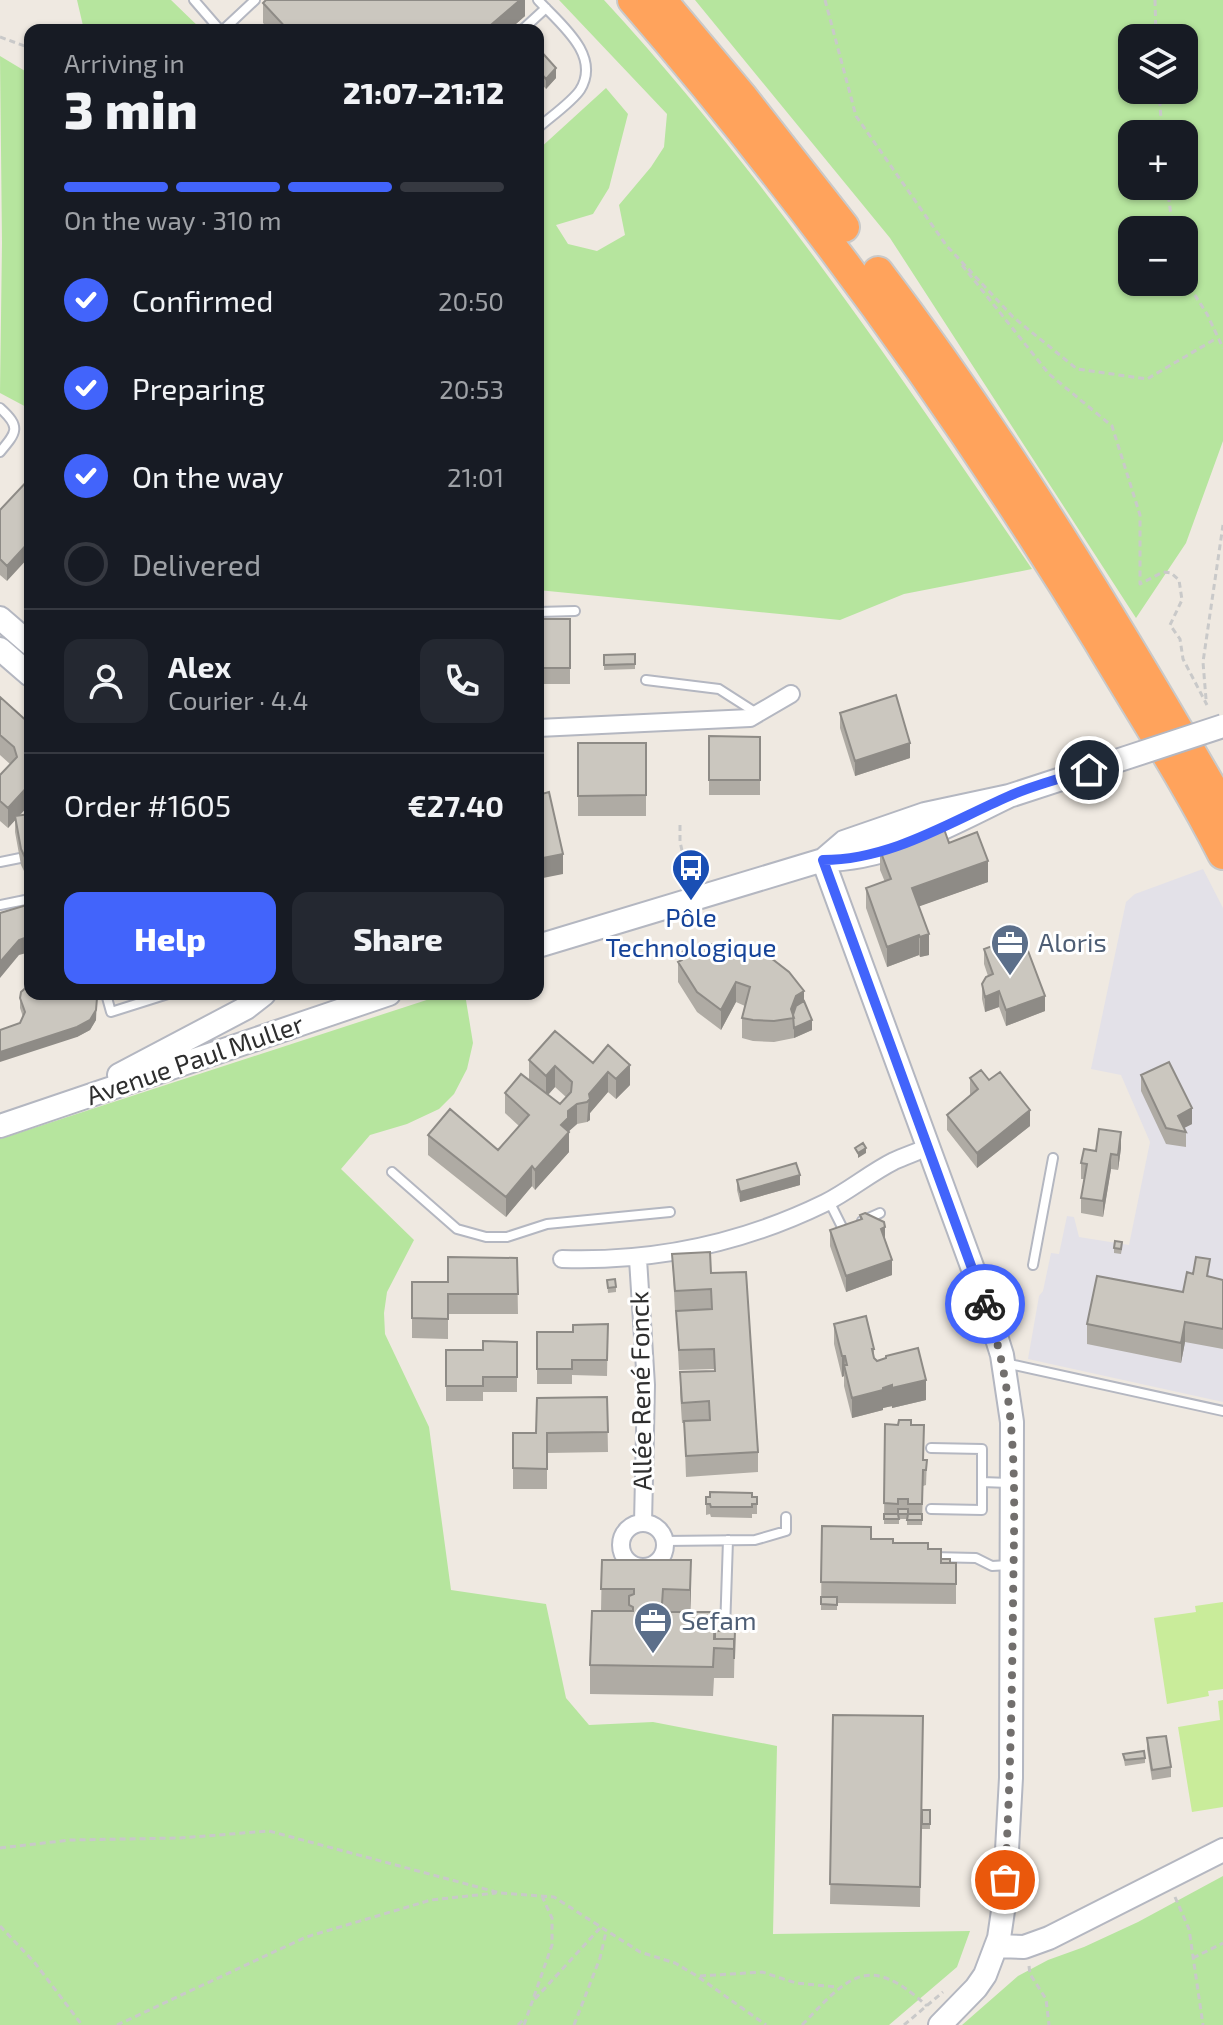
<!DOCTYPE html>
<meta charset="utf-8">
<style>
:root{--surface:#171b24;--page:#242831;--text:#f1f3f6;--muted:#9ea1a6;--line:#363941;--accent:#4264fb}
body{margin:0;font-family:"Exo 2",sans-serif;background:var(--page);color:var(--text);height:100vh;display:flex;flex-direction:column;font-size:30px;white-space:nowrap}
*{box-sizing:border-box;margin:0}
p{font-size:26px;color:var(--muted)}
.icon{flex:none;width:44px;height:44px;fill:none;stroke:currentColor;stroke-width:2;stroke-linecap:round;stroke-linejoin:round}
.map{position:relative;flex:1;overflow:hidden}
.details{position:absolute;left:24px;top:24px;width:520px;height:976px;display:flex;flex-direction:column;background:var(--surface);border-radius:16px;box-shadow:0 2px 6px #0004}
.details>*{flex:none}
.tools{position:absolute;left:1118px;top:24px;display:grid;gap:16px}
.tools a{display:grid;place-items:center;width:80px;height:80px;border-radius:16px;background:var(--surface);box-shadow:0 2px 6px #0004;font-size:40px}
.pin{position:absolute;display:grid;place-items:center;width:68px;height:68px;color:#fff;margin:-34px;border:4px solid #fff;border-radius:50%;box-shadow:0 2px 8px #0007}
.courier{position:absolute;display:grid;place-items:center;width:80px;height:80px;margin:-40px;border:6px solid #4264fb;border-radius:50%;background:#fff;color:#222;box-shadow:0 2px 10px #0007}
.headline em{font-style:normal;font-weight:800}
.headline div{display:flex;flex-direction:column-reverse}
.headline{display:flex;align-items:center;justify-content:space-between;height:136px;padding:0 40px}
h1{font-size:52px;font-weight:800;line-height:60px}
.bar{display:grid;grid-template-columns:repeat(4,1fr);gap:12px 8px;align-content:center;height:96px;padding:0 40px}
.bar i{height:10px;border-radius:6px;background:var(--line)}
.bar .current{background:var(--accent)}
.bar p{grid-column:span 4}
.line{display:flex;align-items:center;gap:20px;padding:0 40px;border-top:2px solid var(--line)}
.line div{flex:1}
.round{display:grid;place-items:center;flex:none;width:84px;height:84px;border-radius:16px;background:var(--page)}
ol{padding:0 40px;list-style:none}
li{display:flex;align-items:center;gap:24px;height:88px}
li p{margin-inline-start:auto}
li .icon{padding:8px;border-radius:50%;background:var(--accent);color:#fff;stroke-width:4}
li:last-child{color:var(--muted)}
li i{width:44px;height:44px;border:4px solid var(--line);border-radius:50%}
.action{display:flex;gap:16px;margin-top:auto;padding:16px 40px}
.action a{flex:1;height:92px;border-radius:16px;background:var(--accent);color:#fff;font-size:32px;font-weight:800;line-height:92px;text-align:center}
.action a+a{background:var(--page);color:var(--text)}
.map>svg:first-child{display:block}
.industrial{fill:#e3e1e8}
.green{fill:#b6e59e;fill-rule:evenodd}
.pitch{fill:#c9ec9a}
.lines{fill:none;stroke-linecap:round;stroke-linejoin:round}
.lane-casing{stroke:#b4b7c1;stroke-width:12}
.street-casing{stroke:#b4b7c1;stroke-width:20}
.secondary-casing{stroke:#b4b7c1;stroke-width:26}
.highway-casing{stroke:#c9c9c9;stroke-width:34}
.path{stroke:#c9c9c9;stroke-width:3;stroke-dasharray:6 4;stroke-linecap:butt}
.lane{stroke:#fff;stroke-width:8}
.street{stroke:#fff;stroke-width:16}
.secondary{stroke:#fff;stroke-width:22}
.highway{stroke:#ffa35c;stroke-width:30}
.secondary-bridge-casing{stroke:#b4b7c1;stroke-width:26;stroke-linecap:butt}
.secondary-bridge{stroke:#fff;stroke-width:22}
.wall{fill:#afaba4;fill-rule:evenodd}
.shaded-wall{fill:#8e8b86}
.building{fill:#cbc7bf;stroke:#8e8b86;stroke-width:2}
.done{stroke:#726f6d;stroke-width:8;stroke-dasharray:0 14.4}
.route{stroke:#4264fb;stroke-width:10}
.labels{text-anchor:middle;stroke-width:6;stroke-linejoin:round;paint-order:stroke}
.transit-label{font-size:26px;fill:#164399;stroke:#fff}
.service-label{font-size:26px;fill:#4e5e75;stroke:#fff;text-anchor:start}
.street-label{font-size:26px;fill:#2e2e2e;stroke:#fff}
</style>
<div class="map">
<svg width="1223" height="2025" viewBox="0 0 1223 2025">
<rect width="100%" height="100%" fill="#efe9e1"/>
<path class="industrial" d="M1203,869L1223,908V1402L1028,1359L1039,1296L1043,1291L1051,1253L1059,1254L1067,1216L1074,1217L1079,1237L1129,1245L1150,1142L1121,1075L1091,1069L1126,902L1135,894Z"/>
<path class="green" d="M77,0H171L202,30H84Z
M559,0H604C765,175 899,373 1032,569L904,594L840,620L538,590V150L606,88L628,114L609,188L593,214L556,225L568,244L597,251L625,235L619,205L651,167L664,147L667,114Z
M695,0H1223V441L1186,543L1136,618L890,238ZM1132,38H1184V90H1132ZM1132,134H1184V186H1132ZM1184,230V282H1132V230Z
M0,56L30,74V409L0,393L2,243Z
M445,994H465L473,1043L467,1069L454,1094L439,1109L407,1124L370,1135L341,1169L414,1240L387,1292L384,1313L385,1334L429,1427L451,1590L546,1604L566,1698L589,1725L653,1722L777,1746L773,1934L970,1931L957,1967L889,2025H0V1139Z
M1223,1876V2025H962L1018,1976L1048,1960L1084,1947L1138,1922Z"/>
<path class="pitch" d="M1223,1602V1689L1208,1691L1209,1696L1167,1704L1154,1618L1196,1612L1195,1606Z
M1223,1700V1807L1192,1812L1178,1727L1220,1720L1218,1701Z"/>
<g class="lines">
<g class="lane-casing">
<path id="lane" d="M194,0L220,30
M223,30L255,0
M522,30L546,8
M538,128C549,118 572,102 580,90C602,55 559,23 538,0
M0,408C21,427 17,432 0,452
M538,612L575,611
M646,680L719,689L758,714
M0,862L30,856
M0,905L30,899
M106,994L111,1012L168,994
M392,1172L457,1229L486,1237H507L547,1224L670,1212
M829,1201L843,1229
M862,1221L880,1213
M1033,1265L1053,1158
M1005,1363L1223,1411
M931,1448L982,1449V1510L931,1509
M982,1482L1009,1483
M664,1541L755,1540L786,1531V1517
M932,1557L976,1558L992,1566L1009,1565
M725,1630L728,1540"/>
</g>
<g class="street-casing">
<path id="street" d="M538,728L750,718L791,694
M562,1259C655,1262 741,1244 825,1203C849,1191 870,1173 894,1161C905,1156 917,1152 928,1147
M638,1259L646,1385L643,1523
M621 1545a22 22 0 1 1 44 0a22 22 0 1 1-44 0Z"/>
</g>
<g class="secondary-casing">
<path id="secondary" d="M0,618L30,644
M0,649L30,675
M823,860L988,1310L1002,1355L1012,1422L1011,1778L1004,1904L999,1938L985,1975L976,1988L940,2025
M823,860L844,842L925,814L1009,796L1089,770
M538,946L823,860C889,860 951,824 1009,796
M119,1075L246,1008L264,994
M0,1126L389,994
M996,1946L1024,1947L1049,1938L1223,1850"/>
</g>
<g class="highway-casing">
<path id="highway" d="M633,0C806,200 960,414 1098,640C1140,711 1186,781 1223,854
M661,0L743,98L844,227
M878,272C1006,441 1117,624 1223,808"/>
</g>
<path class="path" d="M825,0L856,116L946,245L1013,317L1077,369L1147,379L1217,338
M1155,0L1156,38
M162,30L202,26
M0,37L30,48
M1159,90L1162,134
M1167,186L1173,230
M962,265L1049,374L1112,426L1140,515V584L1163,572L1171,573L1179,580L1182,600L1170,625L1180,639L1183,659L1207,705
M1184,278L1207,314L1223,348
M1206,699L1203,662L1223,525
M680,825V842L686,867
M0,1848L70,1840L180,1838L269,1831L500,1893L554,1897L640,1952L675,1963L697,1976L766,2025
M1175,1897L1189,1929L1203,2025
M0,1926L35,1963L82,2025
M1193,1958L1223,1943
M1029,1966L1030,1974L1046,1999L1049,2025
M700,1976L762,1972L796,1983L837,1987
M535,1999L600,1928
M117,2025L306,1937L431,1900L496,1893
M518,2025L525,2018
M524,2025L552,1945V1918L541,1894
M574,2025L600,1958L606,1932
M802,2025C849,1976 868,1952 927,2006
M904,2025L943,1992"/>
<use href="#lane" class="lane"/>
<use href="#street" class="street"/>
<use href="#secondary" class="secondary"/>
<use href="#highway" class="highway"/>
<g class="secondary-bridge-casing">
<path id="secondary-bridge" d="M1089,770L1223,726"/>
</g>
<use href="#secondary-bridge" class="secondary-bridge"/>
</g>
<path class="wall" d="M525,0V16L509,30H270L263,23V3Z
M538,48L556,78L546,89L538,80Z
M30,478L7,581L0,575V510Z
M538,619H570V684H538Z
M635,654V669L604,670V655Z
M0,697L30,724V804L19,816L30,814V883L21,865L15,832V820L8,828L0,821V775L10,764L0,755Z
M840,713L910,758L855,776L840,728Z
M709,736L760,737V795H709Z
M578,743H646V816H578Z
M949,843L988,882L919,906L929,955L920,957L919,955L887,967L866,908V888L885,882L880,870V850Z
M984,949L1045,1011L1006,1026L999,1007L985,1012L982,999V984L988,976L984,964Z
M678,962L804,1001L812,1030L794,1038L774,1042L753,1041L742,1038V1018L745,1006L736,1002L721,1030L697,1012L678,982Z
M20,998L96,1020L90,1030L77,1037L20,1023L23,1017L20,1008Z
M529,1060L593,1063L630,1085L616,1099L608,1092L590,1113V1120L587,1122L577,1124L569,1131V1152L535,1190L532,1186L506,1217L428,1155V1135L498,1150L519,1126L505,1113V1093L529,1079ZM555,1087L566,1097L560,1104L548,1095Z
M1141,1075L1192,1124L1184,1128L1186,1132V1147L1166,1144L1141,1091Z
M970,1078L989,1080L1030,1126L977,1168L947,1130V1115L971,1095L970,1094Z
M1121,1148L1118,1170L1111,1169L1103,1217L1081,1213V1198L1084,1179H1081V1163L1096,1151Z
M737,1180L800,1185L740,1202L737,1190Z
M860,1215L885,1241L892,1275L846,1292L830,1246V1230L860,1220Z
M1114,1248H1122L1121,1254L1114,1253Z
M672,1254L711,1273L758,1452V1472L686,1477L684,1423H682L680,1392V1372L714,1371V1369L679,1370L676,1311L711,1309L675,1311Z
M517,1258L518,1314H448V1339L412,1338V1318L448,1282Z
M1210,1277L1223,1280V1349L1185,1342L1181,1363L1087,1344V1324L1183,1292Z
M607,1280L616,1287V1292L608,1293Z
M608,1324L607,1376L572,1375V1384H537V1332H573Z
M834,1324L874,1349V1359L926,1400L892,1408V1406L883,1408V1410L852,1418L844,1386V1376L842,1377L834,1344Z
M517,1342V1392H483V1401H446V1350H483Z
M607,1397L608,1452L547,1453V1489H513V1433H536Z
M885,1424L911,1425L923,1460H927L926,1485L923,1486L922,1525H907V1519H899V1524H884Z
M706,1497H757V1514H752V1518L711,1517L710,1514L706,1515Z
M822,1526L871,1539L928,1549L941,1559L950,1563H956V1604L837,1603V1610H821Z
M602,1560L691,1590L690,1612L715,1631H735L734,1678H714L713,1696L590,1694V1665L601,1611Z
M833,1715L923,1716L920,1907L830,1904Z
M1147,1738L1171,1767V1777L1152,1780L1147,1749Z
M1123,1754L1145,1758V1763L1125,1766Z
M922,1810H930V1829H922Z"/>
<path class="shaded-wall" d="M520,0H525V16L509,30H485Z
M556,68V78L546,89V79Z
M30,541V556L7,581V566Z
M910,743V758L855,776V761Z
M30,784V804L8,828V808Z
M563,854V874L538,879V859Z
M988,861V882L912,909V888Z
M929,934V955L920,957V937Z
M919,935V955L887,967V947Z
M30,936V952L19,955L0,978V962L19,940Z
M736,982V1002L721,1030V1010Z
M804,991V1012L794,1018L791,1009L796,996Z
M999,991V1007L985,1012V997Z
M1045,996V1011L1006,1026V1010Z
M97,998L96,1020L90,1030L77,1037L0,1062V1052Z
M812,1020V1030L794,1038V1028Z
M630,1065V1085L616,1099V1079Z
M555,1066V1087L546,1097V1076Z
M608,1072V1092L590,1113V1120L587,1122L589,1094Z
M577,1104V1124L568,1132H569V1152L535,1190V1170L568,1111Z
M1192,1108V1124L1178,1131V1116Z
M1030,1110V1126L977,1168V1153Z
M1121,1132V1148L1118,1170V1155Z
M866,1148V1153L858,1158V1153Z
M1111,1154V1169L1103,1217V1201Z
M532,1166V1186L506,1217V1197Z
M800,1175V1185L740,1202V1192Z
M885,1227V1242L881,1229Z
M892,1260V1275L846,1292V1276Z
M1185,1322V1342L1181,1363V1343Z
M842,1356H845L844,1376L842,1377Z
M926,1380V1400L892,1408V1388Z
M892,1385V1406L883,1408V1410L852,1418V1398Z
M691,1560V1590L690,1620V1590Z
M663,1589V1619L655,1612Z"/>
<path class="building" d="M266,0H520L485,30H288L263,3Z
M538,48L556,68L546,79L538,70Z
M30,478V541L7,566L0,559V510Z
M538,619H570V668H538Z
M635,654V664L604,665V655Z
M896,695L910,743L855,761L840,713Z
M0,697L30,724V784L8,808L0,801V775L17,757L14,747L0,735Z
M709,736L760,737V780H709Z
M578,743H646V795L578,796Z
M549,792L563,854L538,859V795Z
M30,814V868L21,849L15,816Z
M944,829L949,843L977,832L988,861L912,888L929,934L920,937L919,935L887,947L866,888L891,879L880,850Z
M30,904V936L19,940L0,962V913Z
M1022,935L1045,996L1006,1010L999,991L985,997L982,984L986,977L993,974L984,949Z
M713,944L732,945L767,955L789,972L804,991L796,996L791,1009L794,1018L774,1021L753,1020L742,1018L750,987L736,982L721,1010L697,992L678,962L682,960V952L689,949Z
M30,984V994H95L97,998L96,1010L90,1020L77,1027L0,1052V1030L20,1023L25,1012L20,998L21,992Z
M804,1001L812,1020L794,1028L793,1015L796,1006Z
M555,1031L593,1063L608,1045L630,1065L616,1079L608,1072L589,1094L590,1099L587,1102L577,1104L568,1111V1118L561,1125L569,1132L535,1170L532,1166L506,1197L428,1135L450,1109L498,1150L529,1115L505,1093L521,1074L560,1104L571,1092L572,1082L555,1066L546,1076L529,1060Z
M1169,1062L1192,1108L1178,1116L1186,1132L1166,1128L1141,1075Z
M981,1070L989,1080L1000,1072L1030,1110L977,1153L947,1115L978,1089L970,1078Z
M1099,1129L1121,1132L1118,1155L1111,1154L1103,1201L1081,1198L1087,1164L1081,1163L1084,1149L1096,1151Z
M863,1143L866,1148L858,1153L855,1148Z
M796,1163L800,1175L740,1192L737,1180Z
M865,1213L884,1222L885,1227L881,1229L892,1260L846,1276L830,1230L862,1219L860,1215Z
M1115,1241L1122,1242L1121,1249L1114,1248Z
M710,1252L711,1273L746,1272L758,1452L686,1456L684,1421L710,1420L709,1401L682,1403L680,1372L715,1371L714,1349L679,1350L676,1311L712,1309L711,1289L675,1291L672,1254Z
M448,1257L517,1258L518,1294H448V1319L412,1318V1282H448Z
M1196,1257L1210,1259L1207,1276L1223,1280V1329L1185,1322L1181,1343L1087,1324L1097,1276L1183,1292L1187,1272L1193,1274Z
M615,1279L616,1287L608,1288L607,1280Z
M866,1316L874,1349H872L874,1358L877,1361L886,1358V1356L918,1348L926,1380L892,1388V1385L883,1388V1390L852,1398L844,1365H847L845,1356H842L834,1324Z
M608,1324L607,1360H572V1369H537V1332H573V1325Z
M483,1341L517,1342V1377H483V1386H446V1350H483Z
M607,1397L608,1432L547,1433V1469L513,1468V1433H536L537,1398Z
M899,1420H911V1425H924L923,1460H927L926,1470H923L922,1504H908V1499H898V1504L884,1503L885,1424L898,1425Z
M710,1492L752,1493V1497H757V1504H752V1507H711L710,1504H706V1497H710Z
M898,1509H908V1514H898Z
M884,1514H898L899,1519H884Z
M908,1514H922V1520H907Z
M822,1526L871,1527V1539H893V1543H928V1549H941V1563H956V1584L821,1582Z
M941,1559H950V1563H941Z
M602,1560H691L690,1590L663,1589L662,1604L655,1612H715L714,1639H734V1649L714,1648L713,1667L590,1665L592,1611H633V1607L629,1605V1596L634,1594V1589H601Z
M821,1597H837V1605L821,1604Z
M715,1631H735L734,1659V1639H715Z
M833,1715L923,1716L920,1887L830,1884Z
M1166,1736L1171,1767L1152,1770L1147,1738Z
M1144,1751L1145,1758L1125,1760L1123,1754Z
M922,1810H930V1824H922Z"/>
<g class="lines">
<path class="done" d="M985,1304C1021,1402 1014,1502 1013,1605C1012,1697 1010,1788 1005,1880"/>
<path class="route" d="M985,1304L823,860C890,860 948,823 1007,797C1033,785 1062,778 1089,770"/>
</g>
<defs>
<g id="bus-pin" transform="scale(2)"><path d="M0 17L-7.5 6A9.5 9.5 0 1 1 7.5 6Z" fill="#1a4fb4" stroke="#fff"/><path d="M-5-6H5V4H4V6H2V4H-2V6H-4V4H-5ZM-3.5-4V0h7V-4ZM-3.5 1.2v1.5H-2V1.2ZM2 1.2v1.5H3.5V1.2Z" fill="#fff"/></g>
<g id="office-pin" transform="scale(2)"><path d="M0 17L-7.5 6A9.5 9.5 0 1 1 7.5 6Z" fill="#5c6f8a" stroke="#fff"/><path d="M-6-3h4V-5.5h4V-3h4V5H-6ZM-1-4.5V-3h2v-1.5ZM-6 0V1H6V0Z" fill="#fff"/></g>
</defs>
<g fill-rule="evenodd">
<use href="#bus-pin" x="691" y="868"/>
<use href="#office-pin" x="1010" y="943"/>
<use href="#office-pin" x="653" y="1621"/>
</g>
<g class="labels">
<g class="transit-label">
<text x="691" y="927">Pôle<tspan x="691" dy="30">Technologique</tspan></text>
</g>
<g class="service-label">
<text x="1038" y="952">Aloris</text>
<text x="681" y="1630">Sefam</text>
</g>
<g class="street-label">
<text transform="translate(195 1060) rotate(-19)" y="9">Avenue Paul Muller</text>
<text transform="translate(641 1391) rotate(-91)" y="9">Allée René Fonck</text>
</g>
</g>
</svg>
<div class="tools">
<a><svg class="icon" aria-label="layers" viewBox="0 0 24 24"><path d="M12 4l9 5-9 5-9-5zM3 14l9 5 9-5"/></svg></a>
<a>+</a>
<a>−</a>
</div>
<div class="pin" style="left:1005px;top:1880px;background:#ea580c"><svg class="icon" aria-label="bag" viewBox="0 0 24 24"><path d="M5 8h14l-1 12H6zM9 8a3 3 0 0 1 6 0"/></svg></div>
<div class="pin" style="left:1089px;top:770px;background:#1f2937"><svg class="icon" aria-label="home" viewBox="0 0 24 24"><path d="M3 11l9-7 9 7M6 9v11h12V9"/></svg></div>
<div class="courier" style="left:985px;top:1304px"><svg class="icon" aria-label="bike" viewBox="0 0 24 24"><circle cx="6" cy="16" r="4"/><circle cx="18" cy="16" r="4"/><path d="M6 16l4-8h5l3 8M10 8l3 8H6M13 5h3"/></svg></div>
<section class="details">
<div class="headline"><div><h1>3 min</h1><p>Arriving in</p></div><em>21:07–21:12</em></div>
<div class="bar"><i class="current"></i><i class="current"></i><i class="current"></i><i></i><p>On the way · 310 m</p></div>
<ol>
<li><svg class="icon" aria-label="check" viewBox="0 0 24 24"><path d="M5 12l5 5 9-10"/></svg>Confirmed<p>20:50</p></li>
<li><svg class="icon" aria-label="check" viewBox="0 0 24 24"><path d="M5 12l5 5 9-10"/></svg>Preparing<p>20:53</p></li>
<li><svg class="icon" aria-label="check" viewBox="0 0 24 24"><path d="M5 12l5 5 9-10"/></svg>On the way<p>21:01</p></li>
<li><i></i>Delivered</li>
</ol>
<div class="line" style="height:144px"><a class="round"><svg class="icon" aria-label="person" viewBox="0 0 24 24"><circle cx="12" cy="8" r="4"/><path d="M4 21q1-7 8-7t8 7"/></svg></a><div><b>Alex</b><p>Courier · 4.4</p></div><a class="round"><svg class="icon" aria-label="phone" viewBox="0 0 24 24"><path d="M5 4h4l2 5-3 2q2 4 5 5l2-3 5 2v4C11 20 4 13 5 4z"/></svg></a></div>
<div class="line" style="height:104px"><div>Order #1605</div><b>€27.40</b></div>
<div class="action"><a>Help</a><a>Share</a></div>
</section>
</div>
